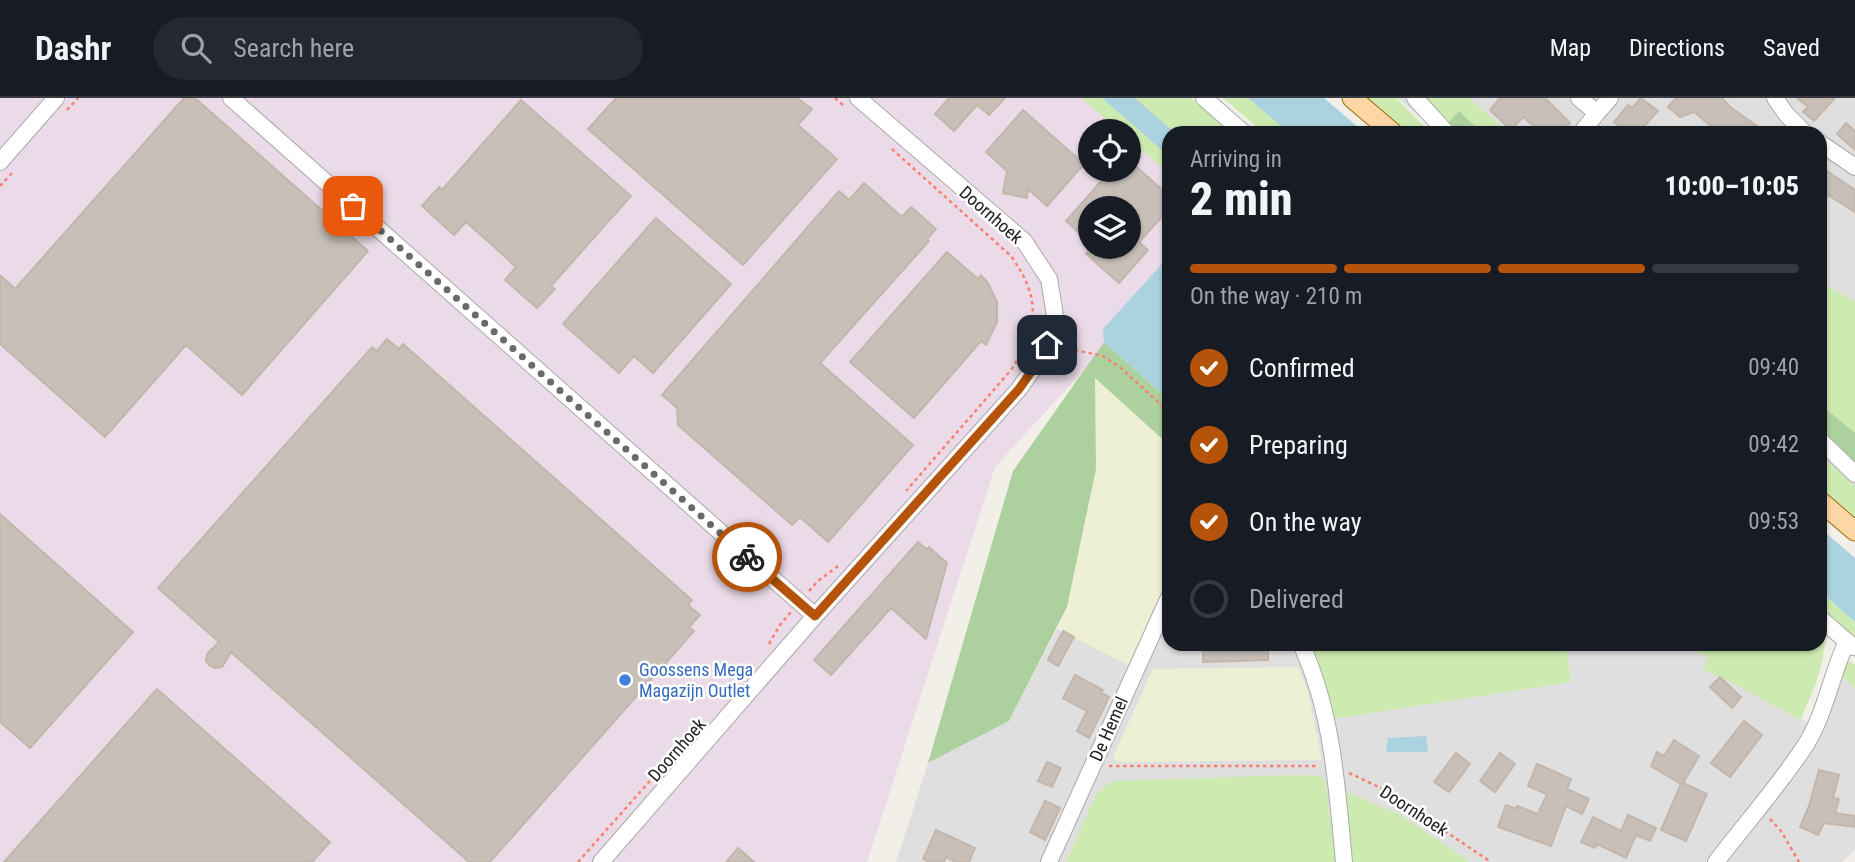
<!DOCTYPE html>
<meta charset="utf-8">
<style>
:root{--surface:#171b24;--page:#242831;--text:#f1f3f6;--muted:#9ea1a6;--line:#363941;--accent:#b45309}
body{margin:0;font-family:"Roboto Condensed",sans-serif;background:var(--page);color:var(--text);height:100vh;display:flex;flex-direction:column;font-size:26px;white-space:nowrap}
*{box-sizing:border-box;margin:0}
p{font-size:23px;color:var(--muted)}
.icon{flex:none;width:38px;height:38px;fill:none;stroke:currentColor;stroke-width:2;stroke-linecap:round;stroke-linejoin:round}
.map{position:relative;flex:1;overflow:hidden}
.sheet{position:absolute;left:1162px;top:28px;width:665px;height:525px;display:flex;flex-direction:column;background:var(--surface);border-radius:21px;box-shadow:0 2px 5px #0004}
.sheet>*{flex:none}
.fabs{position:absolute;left:1078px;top:21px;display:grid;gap:14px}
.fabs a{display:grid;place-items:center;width:63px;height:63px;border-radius:50%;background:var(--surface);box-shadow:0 2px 5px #0004;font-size:35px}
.pin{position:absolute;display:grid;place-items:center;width:60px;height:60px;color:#fff;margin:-30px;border-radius:14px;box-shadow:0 4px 10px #0006}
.courier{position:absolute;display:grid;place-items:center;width:70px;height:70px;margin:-35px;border:5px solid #b45309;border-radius:50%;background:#fff;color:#222;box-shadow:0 2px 9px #0007}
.overview em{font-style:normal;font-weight:800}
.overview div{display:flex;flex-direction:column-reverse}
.overview{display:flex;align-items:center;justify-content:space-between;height:119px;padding:0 28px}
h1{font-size:46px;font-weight:800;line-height:52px}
.bar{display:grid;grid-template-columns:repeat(4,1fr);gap:10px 7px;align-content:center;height:84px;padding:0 28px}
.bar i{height:9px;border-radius:5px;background:var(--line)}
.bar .active{background:var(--accent)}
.bar p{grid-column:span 4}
ol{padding:0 28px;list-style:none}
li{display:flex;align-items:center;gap:21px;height:77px}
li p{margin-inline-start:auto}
li .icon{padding:7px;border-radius:50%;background:var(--accent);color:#fff;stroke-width:4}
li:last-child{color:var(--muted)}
li i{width:38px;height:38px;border:4px solid var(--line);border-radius:50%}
header{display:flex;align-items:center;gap:42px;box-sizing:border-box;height:98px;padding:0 35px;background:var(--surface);border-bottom:2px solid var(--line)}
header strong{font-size:33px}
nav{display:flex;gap:38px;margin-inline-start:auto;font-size:24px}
.search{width:490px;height:63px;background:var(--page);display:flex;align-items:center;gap:18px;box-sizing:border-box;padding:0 24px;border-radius:38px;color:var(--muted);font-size:26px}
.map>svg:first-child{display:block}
.residential{fill:#e0dfdf}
.industrial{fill:#ebdbe8;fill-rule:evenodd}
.farmland{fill:#eef0d5}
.grass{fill:#cdebb0}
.forest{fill:#add19e}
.water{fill:#aad3df}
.building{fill:#c7bfb8;stroke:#c4b6ab;stroke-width:2}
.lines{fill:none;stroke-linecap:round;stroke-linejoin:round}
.minor-casing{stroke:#a9a9a9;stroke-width:18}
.major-casing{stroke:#a06b00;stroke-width:21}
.path{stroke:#fa8072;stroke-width:2.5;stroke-dasharray:3.5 3.5;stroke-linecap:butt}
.minor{stroke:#fff;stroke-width:16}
.major{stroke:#fcd6a4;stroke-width:19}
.done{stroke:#6b6a68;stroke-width:7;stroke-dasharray:0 12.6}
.route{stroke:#b45309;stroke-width:9}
.shop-dot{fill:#3f7fe0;stroke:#fff;stroke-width:2.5}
.labels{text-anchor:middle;stroke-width:5;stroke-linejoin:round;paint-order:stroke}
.street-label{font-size:18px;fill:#222;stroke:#fff}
.shop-label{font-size:18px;fill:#366cbe;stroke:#fff;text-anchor:start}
</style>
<header>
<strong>Dashr</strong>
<div class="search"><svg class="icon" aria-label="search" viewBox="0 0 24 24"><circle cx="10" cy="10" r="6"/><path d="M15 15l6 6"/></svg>Search here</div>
<nav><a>Map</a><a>Directions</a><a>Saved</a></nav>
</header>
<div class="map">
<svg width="1855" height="764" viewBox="0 0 1855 764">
<rect width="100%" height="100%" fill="#f2efe9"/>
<path class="residential" d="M1397,0H1855V390L1820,361V35H1439Z
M1169,357V546H1310L1571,584L1566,546H1678L1707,559L1822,634L1842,579L1855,590V751L1842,764H896L928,665L1009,623L1057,531Z"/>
<path class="industrial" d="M0,0H1145L1186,35H1169V179L995,369L867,764H0ZM1090,33H1129V72H1090ZM1090,110H1129V149H1090Z"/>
<path class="farmland" d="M1095,279L1169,347V485L1132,569L1057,531L1067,509L1096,371Z
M1298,569L1308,594L1322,662L1119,664L1113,659L1153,571Z"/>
<path class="grass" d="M1081,0H1102L1169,58V75L1129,41V33H1120Z
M1135,0H1191L1231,35H1175Z
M1223,0H1248L1289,35H1264Z
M1362,0H1396L1431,35H1403Z
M1419,0H1469L1508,35H1482L1459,14L1446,27Z
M1820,184L1855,203V335L1820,306Z
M1820,357L1855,388V419L1820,389Z
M1820,493L1855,524V544L1820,513Z
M1820,537L1825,541C1824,570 1812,596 1800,622L1735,586L1704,572L1707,559L1678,546H1820Z
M1309,546H1566L1571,584L1333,621Z
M1850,563L1855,567V590L1842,579L1847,565Z
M1295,677L1320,678L1325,682L1336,764H1066L1097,695L1112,683Z
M1345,693L1402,718L1470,764H1353Z"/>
<path class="forest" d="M1459,13L1482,35H1455L1446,27Z
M1104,244L1169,302V347L1095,280L1096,371L1067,509L1009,623L928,665L1013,373Z
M1820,306L1855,335V367L1820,337Z"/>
<path class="water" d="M1102,0H1135L1175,35H1169V58Z
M1248,0H1324L1365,35H1289Z
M1169,158V302L1104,244L1103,231Z
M1820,430L1855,460V524L1820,493Z
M1426,638L1428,654H1386L1388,640Z"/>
<path class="building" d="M184,0H195L368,153L242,297L186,247L105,339L0,246V177L15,191Z
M616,0H797L812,11L798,27L837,61L743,167L588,31Z
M949,0H1005L989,17L977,7L954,33L935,16Z
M1500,0H1545L1570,25L1562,35H1542L1523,19L1511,32L1490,12Z
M1641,0L1658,13L1638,35H1626L1614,24L1628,7L1632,10Z
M1676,0H1722L1730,9L1767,35H1719L1694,14L1680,19L1668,9Z
M1797,0H1835L1814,23L1803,14L1808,9Z
M521,2L631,98L551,188L555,191L537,210L505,182L516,169L491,146L466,124L454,137L422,108L439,89L442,92Z
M1023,12L1084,66L1047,108L1028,91L1027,100L1003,95L1007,73L986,54Z
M1846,25L1855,33V52L1837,36Z
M1129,62L1169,98V111L1139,144L1148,152L1119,185L1086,156L1092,149H1129V110H1090V145L1066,123L1111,72H1129Z
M1827,73L1855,92V114L1828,97L1820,110V84Z
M864,85L902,119L911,109L936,131L927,141L929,143L820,265L913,347L828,444L800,419L792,427L678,327L677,310L662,297L839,93L849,102Z
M656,120L731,186L653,275L634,258L619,275L563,226Z
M947,154L978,181L981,177L988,185L997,204V224L986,247L981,243L914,320L850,264Z
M387,241L399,251L403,246L692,502L688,507L700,517L689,529L694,533L490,764H469L231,554L222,569L215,570L210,568L206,563L207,556L219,544L158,490L372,249L377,253Z
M0,416L133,534L30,650L0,624Z
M918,444L926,451L929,449L947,465L926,541L891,510L831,577L814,562Z
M1063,533L1074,539L1058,568L1048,562Z
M1203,551L1268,552V562L1203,564Z
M1075,577L1103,592L1101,595L1109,599L1089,640L1077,633L1087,613L1063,600Z
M1720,579L1741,599L1732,610L1710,589Z
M157,591L330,744L312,764H4Z
M1744,623L1762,637L1730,679L1711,665Z
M1674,642L1699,658L1683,685L1707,696L1686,743L1661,732L1681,686L1651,668L1657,654L1664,658Z
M1456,655L1470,666L1449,694L1434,684Z
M1500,655L1515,666L1495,694L1480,683Z
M1047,664L1061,670L1052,689L1038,683Z
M1537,666L1571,681L1567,691L1589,701L1582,716L1566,708L1551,748L1498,729L1506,707L1516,711L1517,708L1538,716L1547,696L1528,688Z
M1819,672L1839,677L1833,700L1839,701L1835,715L1855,718V729L1824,725L1818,737L1800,729L1809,708Z
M1045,703L1060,710L1045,742L1030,734Z
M1628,717L1656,730L1650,743L1636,737L1626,760L1597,746L1595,750L1581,744L1593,719L1621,733Z
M936,732L975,750L969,764H956L946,759L944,764H929L923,761Z
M738,750L754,764H726Z"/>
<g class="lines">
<g class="minor-casing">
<path id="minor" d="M231,0L815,518
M1204,0L1244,35
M1415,0L1447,35
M1579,0L1597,15L1610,0
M1775,0L1786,16L1805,35
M1581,35L1597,15
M1820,45L1855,69
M0,64L56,0
M1820,342L1855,376
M1820,520L1853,549
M1301,546C1333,614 1337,691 1344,764
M601,764L815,518L1019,291L1043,257L1056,224L1049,181L1024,143L858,0
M1049,764L1169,499
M1716,764C1745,726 1778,689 1805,648C1825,617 1831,577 1847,543"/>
</g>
<g class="major-casing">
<path id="major" d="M1352,0L1393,35
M1820,403L1855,433"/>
</g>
<path class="path" d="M835,0L845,9
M67,12L78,0
M892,51L1011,158C1041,200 1039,229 1011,272L906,393
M0,88L12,75
M1061,249L1103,258L1122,271L1169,314
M809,493L818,483L838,468
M769,546L780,527L791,514
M1109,668H1319
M1349,675L1379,689L1491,764
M1770,721L1781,733L1799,764
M578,764L664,667"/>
<use href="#minor" class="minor"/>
<use href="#major" class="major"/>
</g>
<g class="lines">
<path class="done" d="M353,108L747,459"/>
<path class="route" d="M747,459L815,518L1019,291L1043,257L1047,247"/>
</g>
<circle class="shop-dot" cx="625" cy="582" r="7"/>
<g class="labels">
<g class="street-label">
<text transform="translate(991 117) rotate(41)" y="6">Doornhoek</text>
<text transform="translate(1109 631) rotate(-66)" y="6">De Hemel</text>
<text transform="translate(677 652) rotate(-49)" y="6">Doornhoek</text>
<text transform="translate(1414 713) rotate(33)" y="6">Doornhoek</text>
</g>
<g class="shop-label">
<text x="639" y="578">Goossens Mega<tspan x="639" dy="21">Magazijn Outlet</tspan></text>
</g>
</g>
</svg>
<div class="fabs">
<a><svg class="icon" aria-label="locate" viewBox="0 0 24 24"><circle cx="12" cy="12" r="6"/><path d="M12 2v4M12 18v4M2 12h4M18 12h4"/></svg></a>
<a><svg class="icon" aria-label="layers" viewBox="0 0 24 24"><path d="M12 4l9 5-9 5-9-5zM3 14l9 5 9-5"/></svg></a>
</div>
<div class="pin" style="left:353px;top:108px;background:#ea580c"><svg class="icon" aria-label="bag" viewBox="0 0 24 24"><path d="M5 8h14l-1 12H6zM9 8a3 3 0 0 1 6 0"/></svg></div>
<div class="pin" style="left:1047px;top:247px;background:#1f2937"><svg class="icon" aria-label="home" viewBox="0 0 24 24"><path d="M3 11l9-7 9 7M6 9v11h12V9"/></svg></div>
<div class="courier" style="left:747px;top:459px"><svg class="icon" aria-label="bike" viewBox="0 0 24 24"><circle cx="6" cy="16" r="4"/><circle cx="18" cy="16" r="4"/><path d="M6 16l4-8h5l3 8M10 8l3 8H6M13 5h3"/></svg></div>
<section class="sheet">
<div class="overview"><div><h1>2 min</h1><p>Arriving in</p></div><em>10:00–10:05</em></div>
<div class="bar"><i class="active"></i><i class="active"></i><i class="active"></i><i></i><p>On the way · 210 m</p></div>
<ol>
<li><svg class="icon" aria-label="check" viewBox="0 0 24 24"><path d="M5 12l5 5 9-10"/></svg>Confirmed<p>09:40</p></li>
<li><svg class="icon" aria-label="check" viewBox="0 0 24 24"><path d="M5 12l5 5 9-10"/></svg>Preparing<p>09:42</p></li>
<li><svg class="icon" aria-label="check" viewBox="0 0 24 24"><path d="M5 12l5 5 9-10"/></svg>On the way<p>09:53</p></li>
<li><i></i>Delivered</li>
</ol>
</section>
</div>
